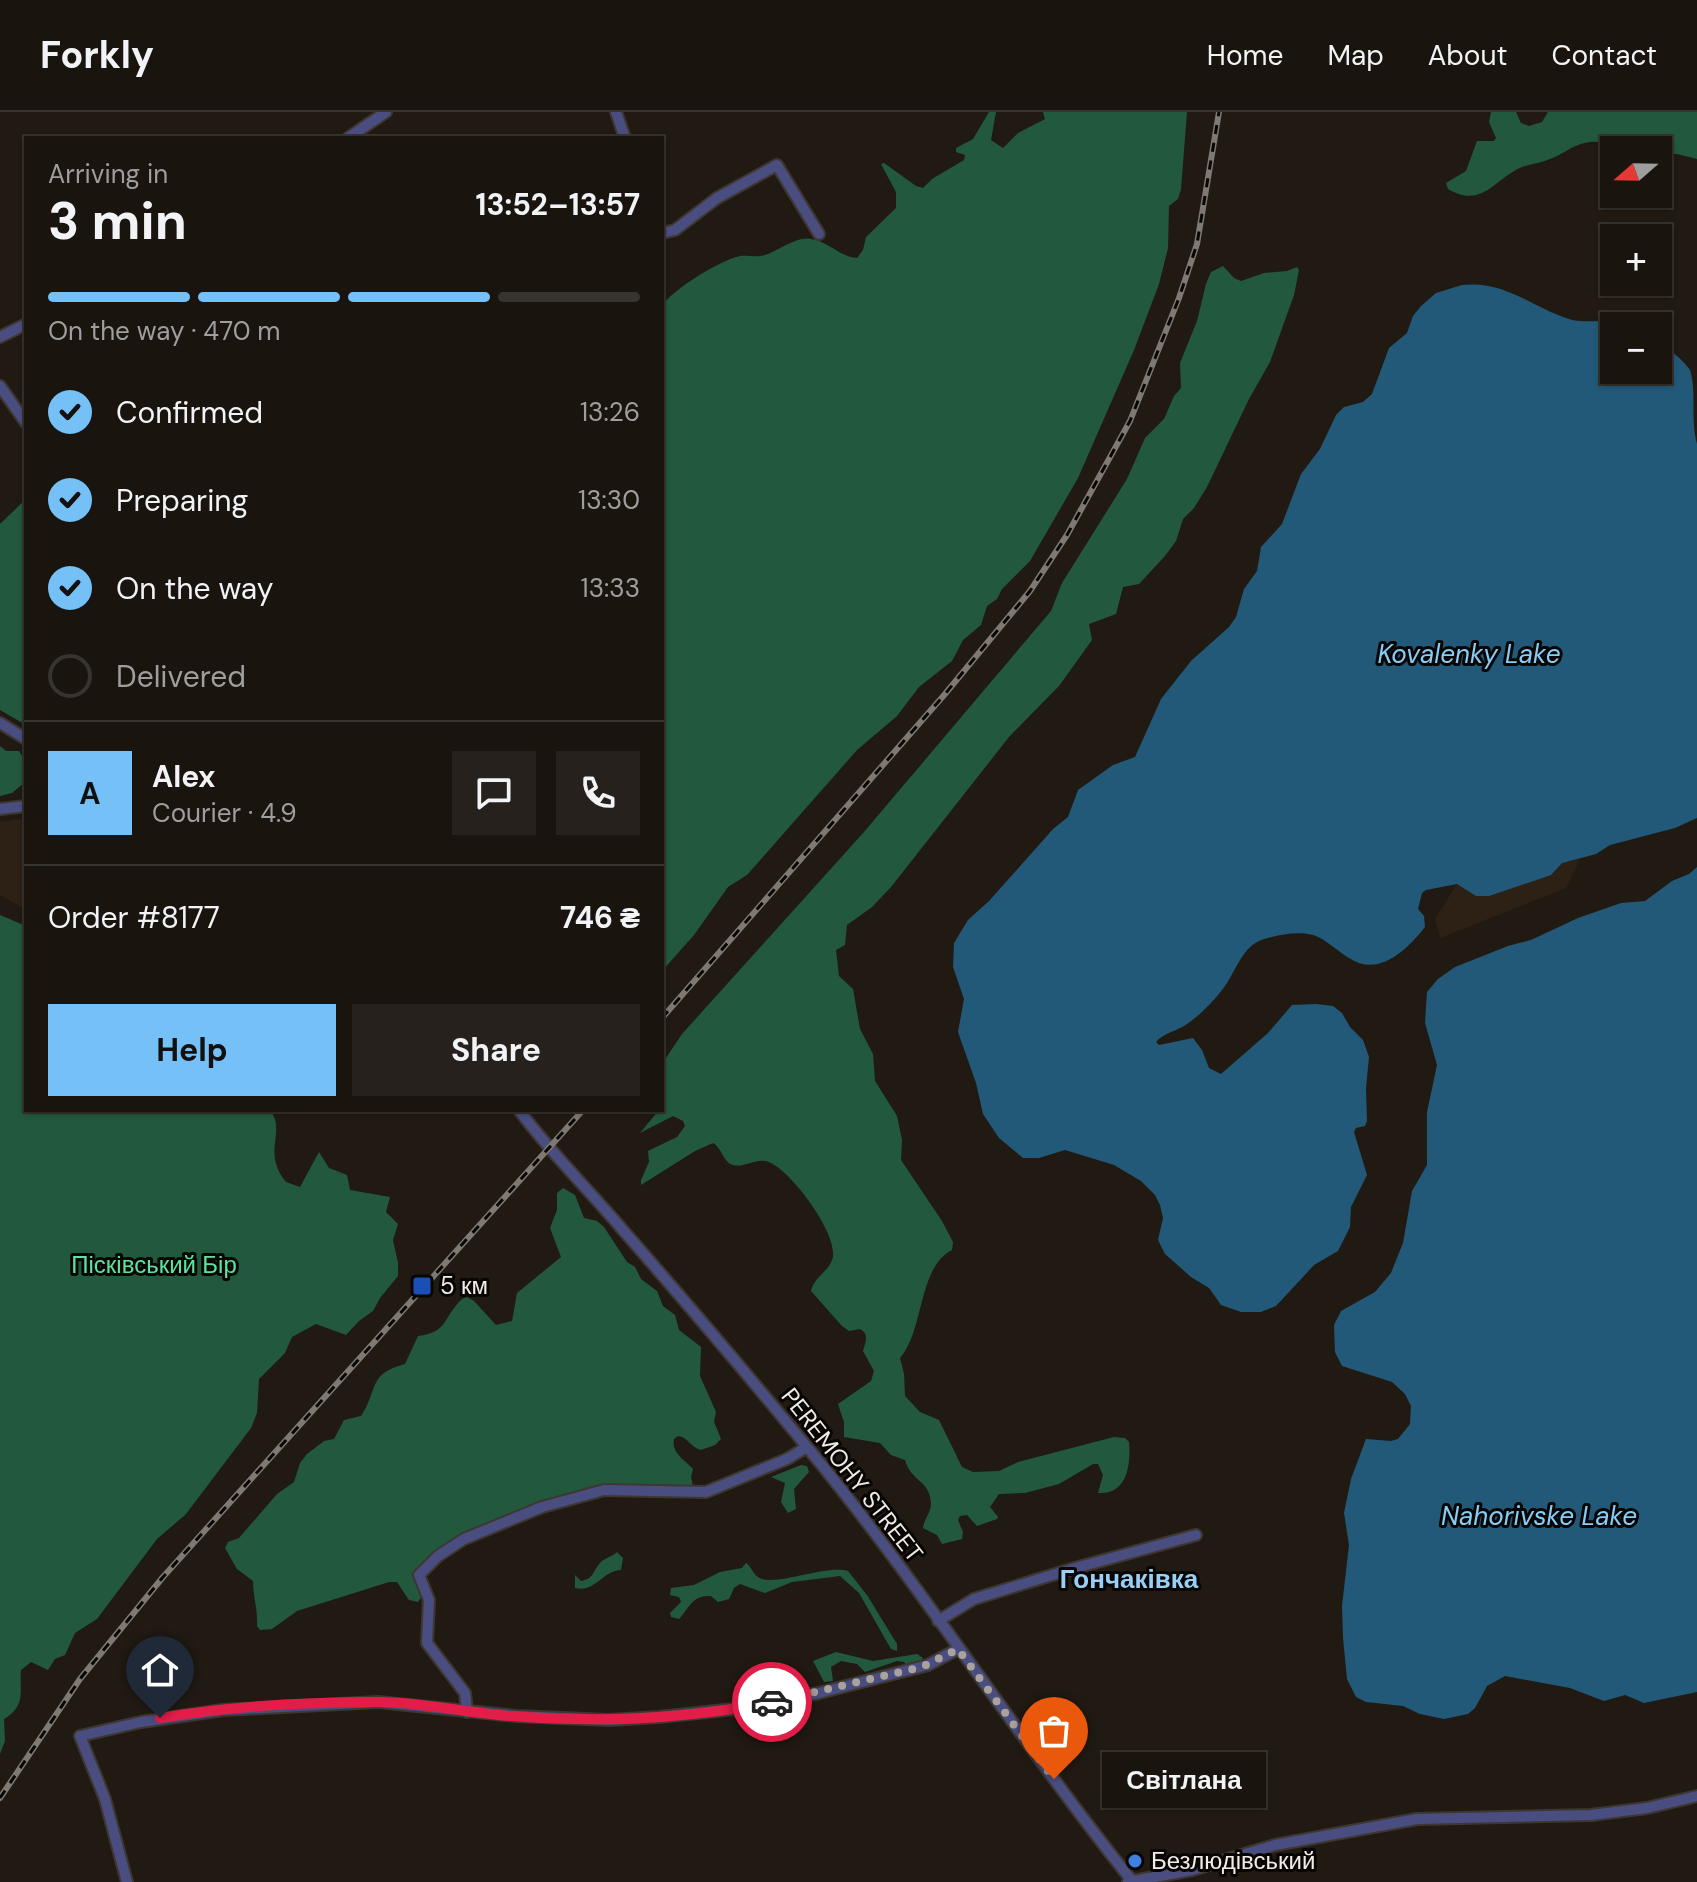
<!DOCTYPE html>
<meta charset="utf-8">
<style>
:root{--surface:#19140e;--page:#26211c;--text:#f1f3f6;--muted:#9f9e9e;--line:#37332e;--accent:#75c0f6}
body{margin:0;font-family:"DM Sans",sans-serif;background:var(--page);color:var(--text);height:100vh;display:flex;flex-direction:column;font-size:30px;white-space:nowrap}
*{box-sizing:border-box;margin:0}
p{font-size:26px;color:var(--muted)}
.icon{flex:none;width:44px;height:44px;fill:none;stroke:currentColor;stroke-width:2;stroke-linecap:round;stroke-linejoin:round}
.map{position:relative;flex:1;overflow:hidden}
.details{position:absolute;left:24px;top:24px;width:640px;height:976px;display:flex;flex-direction:column;background:var(--surface);border-radius:0px;box-shadow:0 2px 6px #0004,0 0 0 2px var(--line)}
.details>*{flex:none}
.needle{width:52px;rotate:250deg}
.buttons{position:absolute;left:1600px;top:24px;display:grid;gap:16px}
.buttons a{display:grid;place-items:center;width:72px;height:72px;border-radius:0px;background:var(--surface);box-shadow:0 2px 6px #0004,0 0 0 2px var(--line);font-size:40px}
.pin{position:absolute;display:grid;place-items:center;width:68px;height:68px;color:#fff;margin:-82px -34px;border-radius:50% 50% 50% 0;rotate:-45deg;box-shadow:0 0 8px #0007}
.pin .icon{rotate:45deg}
.courier{position:absolute;display:grid;place-items:center;width:80px;height:80px;margin:-40px;border:6px solid #e11d48;border-radius:50%;background:#fff;color:#222;box-shadow:0 2px 10px #0007}
.bubble{position:absolute;height:56px;border-radius:0px;background:var(--surface);box-shadow:0 2px 6px #0004,0 0 0 2px var(--line);font-size:26px;font-weight:700;line-height:56px;text-align:center}
.summary em{font-style:normal;font-weight:700}
.summary div{display:flex;flex-direction:column-reverse}
.summary{display:flex;align-items:center;justify-content:space-between;height:136px;padding:0 24px}
h1{font-size:52px;font-weight:700;line-height:60px}
.bar{display:grid;grid-template-columns:repeat(4,1fr);gap:12px 8px;align-content:center;height:96px;padding:0 24px}
.bar i{height:10px;border-radius:6px;background:var(--line)}
.bar .on{background:var(--accent)}
.bar p{grid-column:span 4}
.line{display:flex;align-items:center;gap:20px;padding:0 24px;border-top:2px solid var(--line)}
.line div{flex:1}
.round{display:grid;place-items:center;flex:none;width:84px;height:84px;border-radius:0px;background:var(--page)}
ol{padding:0 24px;list-style:none}
li{display:flex;align-items:center;gap:24px;height:88px}
li p{margin-inline-start:auto}
li .icon{padding:8px;border-radius:50%;background:var(--accent);color:#111;stroke-width:4}
li:last-child{color:var(--muted)}
li i{width:44px;height:44px;border:4px solid var(--line);border-radius:50%}
.action{display:flex;gap:16px;margin-top:auto;padding:16px 24px}
.action a{flex:1;height:92px;border-radius:0px;background:var(--accent);color:#111;font-size:32px;font-weight:700;line-height:92px;text-align:center}
.action a+a{background:var(--page);color:var(--text)}
header{display:flex;align-items:center;gap:48px;box-sizing:border-box;height:112px;padding:0 40px;background:var(--surface);border-bottom:2px solid var(--line)}
header strong{font-size:38px}
nav{display:flex;gap:44px;margin-inline-start:auto;font-size:28px}
.map>svg:first-child{display:block}
.built{fill:#2d2015}
.forest{fill:#22593c}
.water{fill:#225978}
.lines{fill:none;stroke-linecap:round;stroke-linejoin:round}
.minor-casing{stroke:#3e3731;stroke-width:14}
.minor{stroke:#494d80;stroke-width:10}
.rail-casing{stroke:#7f7973;stroke-width:6}
.rail{stroke:#080604;stroke-width:3;stroke-dasharray:9;stroke-linecap:butt}
.done{stroke:#a9a29d;stroke-width:8;stroke-dasharray:0 14.4}
.route{stroke:#e11d48;stroke-width:10}
.transit-dot{fill:#1a4fb4;stroke:#080604;stroke-width:3}
.shop-dot{fill:#3f7fe0;stroke:#080604;stroke-width:3}
.labels{text-anchor:middle;stroke-width:6;stroke-linejoin:round;paint-order:stroke}
.park-label{font-size:24px;fill:#5be49d;stroke:#080604}
.poi-label{font-size:24px;fill:#f2ece7;stroke:#080604;text-anchor:start}
.street-label{font-size:24px;fill:#f2ece7;stroke:#080604}
.water-label{font-size:26px;font-style:italic;fill:#86cdf8;stroke:#080604}
.neighbourhood-label{font-size:26px;font-weight:bold;fill:#99cff7;stroke:#080604}
</style>
<header>
<strong>Forkly</strong>
<nav><a>Home</a><a>Map</a><a>About</a><a>Contact</a></nav>
</header>
<div class="map">
<svg width="1697" height="1770" viewBox="0 0 1697 1770">
<rect width="100%" height="100%" fill="#211a13"/>
<path class="built" d="M26,706V798L0,783V710Z
M1493,717L1582,743L1566,776L1440,826L1435,806Z"/>
<path class="forest" d="M989,0H996L991,28L1003,36L1018,21L1045,7L1043,0H1187L1181,77L1178,87L1169,94L1168,136L1159,172L1134,238L1078,366L1030,449L1002,477L997,487L987,494L981,513L963,528L952,549L919,575L897,604L857,638L747,763L728,775L694,823L662,859V193C676,176 718,149 740,144C749,143 756,146 765,143C779,139 796,124 811,127C828,129 840,145 857,146L863,138L866,125L896,96V80L881,52L884,51L916,74L923,76L932,67L964,48L965,43L956,40V36L973,27Z
M1491,0H1516L1521,11L1529,14L1542,10L1548,0H1697V47L1677,42H1658V38C1650,38 1641,39 1633,38C1615,34 1603,27 1584,31C1571,34 1562,43 1550,47C1539,52 1525,52 1514,59C1491,73 1479,95 1448,77L1446,71L1466,59L1477,29H1494L1496,26L1489,10Z
M1223,154L1234,166L1241,169L1264,161L1287,159L1297,155L1299,158L1294,183L1270,250L1249,287L1207,375L1194,396L1183,407L1176,429L1165,444L1139,472L1123,475L1116,502L1089,512L1092,528L1059,574L1009,625L891,775L872,795L847,813L845,833L836,838L839,864L853,877L860,917L873,942L875,969L897,1004L902,1028L901,1048L942,1109L953,1130L952,1138C918,1155 924,1219 900,1246L904,1262L905,1284L920,1300L939,1308L962,1355L973,1360L999,1359L1018,1350L1114,1325L1125,1326L1129,1330C1131,1353 1127,1383 1098,1381L1103,1363L1098,1352H1093L1059,1372L1025,1381L999,1382L990,1395L998,1405L997,1407L977,1414L967,1403L960,1404L958,1408L963,1420L962,1427L942,1432L937,1423L923,1416C924,1407 931,1401 931,1391C930,1368 911,1370 905,1348L891,1343L880,1331L844,1325V1310L838,1292L871,1269L874,1259L863,1239C865,1231 870,1222 860,1217L849,1219L842,1214L811,1179C814,1164 831,1159 833,1144C836,1119 791,1059 769,1050C757,1045 745,1056 733,1053C723,1050 722,1036 713,1031L695,1039L641,1073V1068L649,1050L648,1039L677,1025L685,1014L683,1009L673,1004L640,1021L659,998H662V952L682,922L864,720L1051,499L1062,471L1127,367L1145,326L1164,307L1174,284L1181,276L1180,251L1197,209L1206,172L1211,160Z
M26,387V613L0,598V412Z
M0,634L6,639H19L26,651L24,671L12,681L0,684Z
M0,803L26,814V998H270C287,1020 261,1039 286,1070L300,1075L319,1040L329,1056L347,1063L350,1078L390,1085L386,1100L398,1112L393,1128L398,1151V1164L380,1186L373,1199L359,1209L346,1223L316,1212L292,1225L285,1241L259,1267L257,1301L251,1316L186,1402L157,1427L97,1507L75,1521L65,1543L55,1547L48,1558L31,1550L21,1558C19,1579 27,1593 4,1607L5,1629L0,1642Z
M563,1076L575,1083L584,1106L597,1109L604,1115L627,1150L635,1155L641,1167L657,1179L663,1194L675,1203L679,1218L701,1235L700,1264L716,1300L714,1310L721,1327L715,1333L701,1338C691,1336 688,1325 678,1324L674,1327C671,1341 685,1348 693,1357L691,1365L693,1374L638,1372L542,1401L508,1406L422,1456V1484L418,1490L409,1488L397,1470H389L297,1499L272,1517L260,1518L257,1514C258,1498 253,1485 253,1469L237,1457L225,1436L228,1430L239,1426L277,1382L294,1370L300,1351L307,1342L324,1329L334,1327L344,1308L361,1304C379,1277 367,1262 405,1252L418,1224C449,1220 442,1206 462,1187L467,1185L474,1189L496,1213L512,1209L517,1181L561,1145L550,1116L557,1098V1081Z
M801,1353L807,1354L809,1360L794,1377L796,1397L788,1401L781,1390L785,1371L771,1365Z
M617,1440L623,1446L621,1458C602,1459 595,1481 575,1476V1463L581,1469C595,1466 592,1460 600,1451C604,1446 612,1445 617,1440Z
M746,1451C751,1454 753,1462 758,1465C773,1476 826,1452 848,1459L867,1483L897,1532V1539L891,1537L859,1481L840,1464L792,1470L765,1481L740,1472L734,1476L729,1487L718,1490L711,1484C692,1483 690,1495 679,1507L671,1505L670,1501L681,1490L679,1485L670,1483L671,1476L694,1473L720,1460L742,1456Z
M836,1540L873,1549L917,1542L923,1546L920,1552L908,1555L904,1550L897,1549L865,1560L857,1552L841,1549L831,1555L833,1569L824,1570L813,1549Z"/>
<path class="water" d="M1462,173C1505,168 1531,195 1569,207C1587,213 1607,204 1625,214H1614V258H1658V227C1668,238 1682,246 1690,258C1697,281 1690,306 1697,332V706L1675,716L1610,733L1596,742L1562,751L1551,763L1489,784H1476L1457,772L1426,778L1422,781L1418,797L1424,804L1425,815C1407,838 1378,866 1349,846C1337,839 1326,827 1313,823C1298,819 1278,823 1264,827C1241,834 1236,861 1222,878C1213,890 1199,904 1187,912C1177,919 1163,921 1156,930L1159,933L1193,926L1202,938L1209,956L1221,962L1268,921L1292,893L1316,892L1333,894L1342,901L1350,915L1363,928L1369,945L1366,976L1367,1009L1365,1014L1356,1016L1354,1020L1367,1063L1351,1095L1350,1115L1338,1139L1314,1153L1276,1194L1261,1200H1241L1221,1193L1209,1176L1191,1165L1165,1142L1158,1128L1163,1106L1160,1093L1155,1083L1141,1069L1114,1053L1065,1038L1039,1046H1023L999,1026L983,1002L976,971L958,920L964,887L953,855L954,831L968,808L989,789L1053,717L1068,705L1078,678L1113,653L1135,645L1161,587L1191,549L1229,515L1236,505L1244,477L1257,459L1261,435L1282,412L1301,362L1320,337L1336,303L1344,295L1363,290L1372,282L1389,236L1407,221L1413,204L1421,194L1436,181Z
M1697,755V1580L1644,1591L1625,1583L1604,1589L1570,1576L1505,1564L1487,1574L1475,1596L1468,1602L1444,1607L1420,1602L1403,1594L1366,1590L1356,1585L1347,1567L1343,1526L1342,1494L1349,1433L1344,1401L1351,1367L1366,1327L1391,1329L1398,1327L1410,1312L1411,1294L1405,1282L1392,1270L1342,1254L1335,1240L1334,1213L1341,1199L1375,1180L1391,1161L1403,1131L1412,1079L1427,1053V1000L1437,953L1425,911L1427,880L1438,867L1455,855L1508,834L1531,828L1578,806L1621,791L1645,789L1672,769L1689,762Z"/>
<g class="lines">
<g class="minor-casing">
<path id="minor" d="M616,0L625,26
M348,26L386,0
M662,121L675,118L717,86L777,53L819,122
M0,225L26,212
M0,274L26,311
M0,611L26,627
M0,697L26,694
M519,998C550,1040 588,1077 622,1117C691,1196 759,1276 825,1357C933,1491 1025,1636 1133,1770
M938,1509L974,1487L1075,1456L1196,1423
M467,1600L465,1581L427,1531L429,1488L419,1463L438,1444L464,1427L542,1395L604,1378L706,1380L787,1347L807,1335
M127,1770L105,1687L80,1624L141,1610L223,1598L378,1590L516,1604L609,1608L659,1605L735,1597L819,1581L928,1553L958,1537
M1128,1770L1192,1758L1275,1733L1417,1707L1591,1703L1647,1696L1697,1684"/>
</g>
<use href="#minor" class="minor"/>
<g class="rail-casing">
<path id="rail" d="M662,906L945,582L1030,479L1067,423L1130,309L1179,186L1197,132L1219,0
M0,1686L80,1567L163,1465L583,998"/>
</g>
<use href="#rail" class="rail"/>
</g>
<g class="lines">
<path class="done" d="M772,1590L922,1555L958,1537L1054,1667"/>
<path class="route" d="M160,1606C231,1594 306,1590 378,1590C423,1590 467,1601 511,1604C599,1611 686,1607 772,1590"/>
</g>
<rect class="transit-dot" x="412" y="1164" width="20" height="20" rx="4"/>
<circle class="shop-dot" cx="1135" cy="1749" r="8"/>
<g class="labels">
<g class="park-label">
<text x="154" y="1161">Пісківський Бір</text>
</g>
<g class="poi-label">
<text x="440" y="1182">5 км</text>
<text x="1151" y="1757">Безлюдівський</text>
</g>
<g class="street-label">
<text transform="translate(852 1363) rotate(52)" y="8">PEREMOHY STREET</text>
</g>
<g class="water-label">
<text x="1469" y="551">Kovalenky Lake</text>
<text x="1539" y="1413">Nahorivske Lake</text>
</g>
<g class="neighbourhood-label">
<text x="1129" y="1476">Гончаківка</text>
</g>
</g>
</svg>
<div class="buttons">
<a><svg class="needle" viewBox="-14 -14 28 28"><path d="M0-13l5 13h-10z" fill="#e53935"/><path d="M0 13l5-13h-10z" fill="#9f9e9e"/></svg></a>
<a>+</a>
<a>−</a>
</div>
<div class="pin" style="left:1054px;top:1667px;background:#ea580c"><svg class="icon" aria-label="bag" viewBox="0 0 24 24"><path d="M5 8h14l-1 12H6zM9 8a3 3 0 0 1 6 0"/></svg></div>
<div class="pin" style="left:160px;top:1606px;background:#1f2937"><svg class="icon" aria-label="home" viewBox="0 0 24 24"><path d="M3 11l9-7 9 7M6 9v11h12V9"/></svg></div>
<div class="courier" style="left:772px;top:1590px"><svg class="icon" aria-label="car" viewBox="0 0 24 24"><path d="M5 17H2v-5l4-1 3-4h7l3 4 3 1v5h-3M9 17h6M6 11h13"/><circle cx="7" cy="17" r="2"/><circle cx="17" cy="17" r="2"/></svg></div>
<div class="bubble" style="left:1102px;top:1640px;width:164px">Світлана</div>
<section class="details">
<div class="summary"><div><h1>3 min</h1><p>Arriving in</p></div><em>13:52–13:57</em></div>
<div class="bar"><i class="on"></i><i class="on"></i><i class="on"></i><i></i><p>On the way · 470 m</p></div>
<ol>
<li><svg class="icon" aria-label="check" viewBox="0 0 24 24"><path d="M5 12l5 5 9-10"/></svg>Confirmed<p>13:26</p></li>
<li><svg class="icon" aria-label="check" viewBox="0 0 24 24"><path d="M5 12l5 5 9-10"/></svg>Preparing<p>13:30</p></li>
<li><svg class="icon" aria-label="check" viewBox="0 0 24 24"><path d="M5 12l5 5 9-10"/></svg>On the way<p>13:33</p></li>
<li><i></i>Delivered</li>
</ol>
<div class="line" style="height:144px"><b class="round" style="background:var(--accent);color:#111">A</b><div><b>Alex</b><p>Courier · 4.9</p></div><a class="round"><svg class="icon" aria-label="chat" viewBox="0 0 24 24"><path d="M4 5h16v11H9l-5 4z"/></svg></a><a class="round"><svg class="icon" aria-label="phone" viewBox="0 0 24 24"><path d="M5 4h4l2 5-3 2q2 4 5 5l2-3 5 2v4C11 20 4 13 5 4z"/></svg></a></div>
<div class="line" style="height:104px"><div>Order #8177</div><b>746 ₴</b></div>
<div class="action"><a>Help</a><a>Share</a></div>
</section>
</div>
